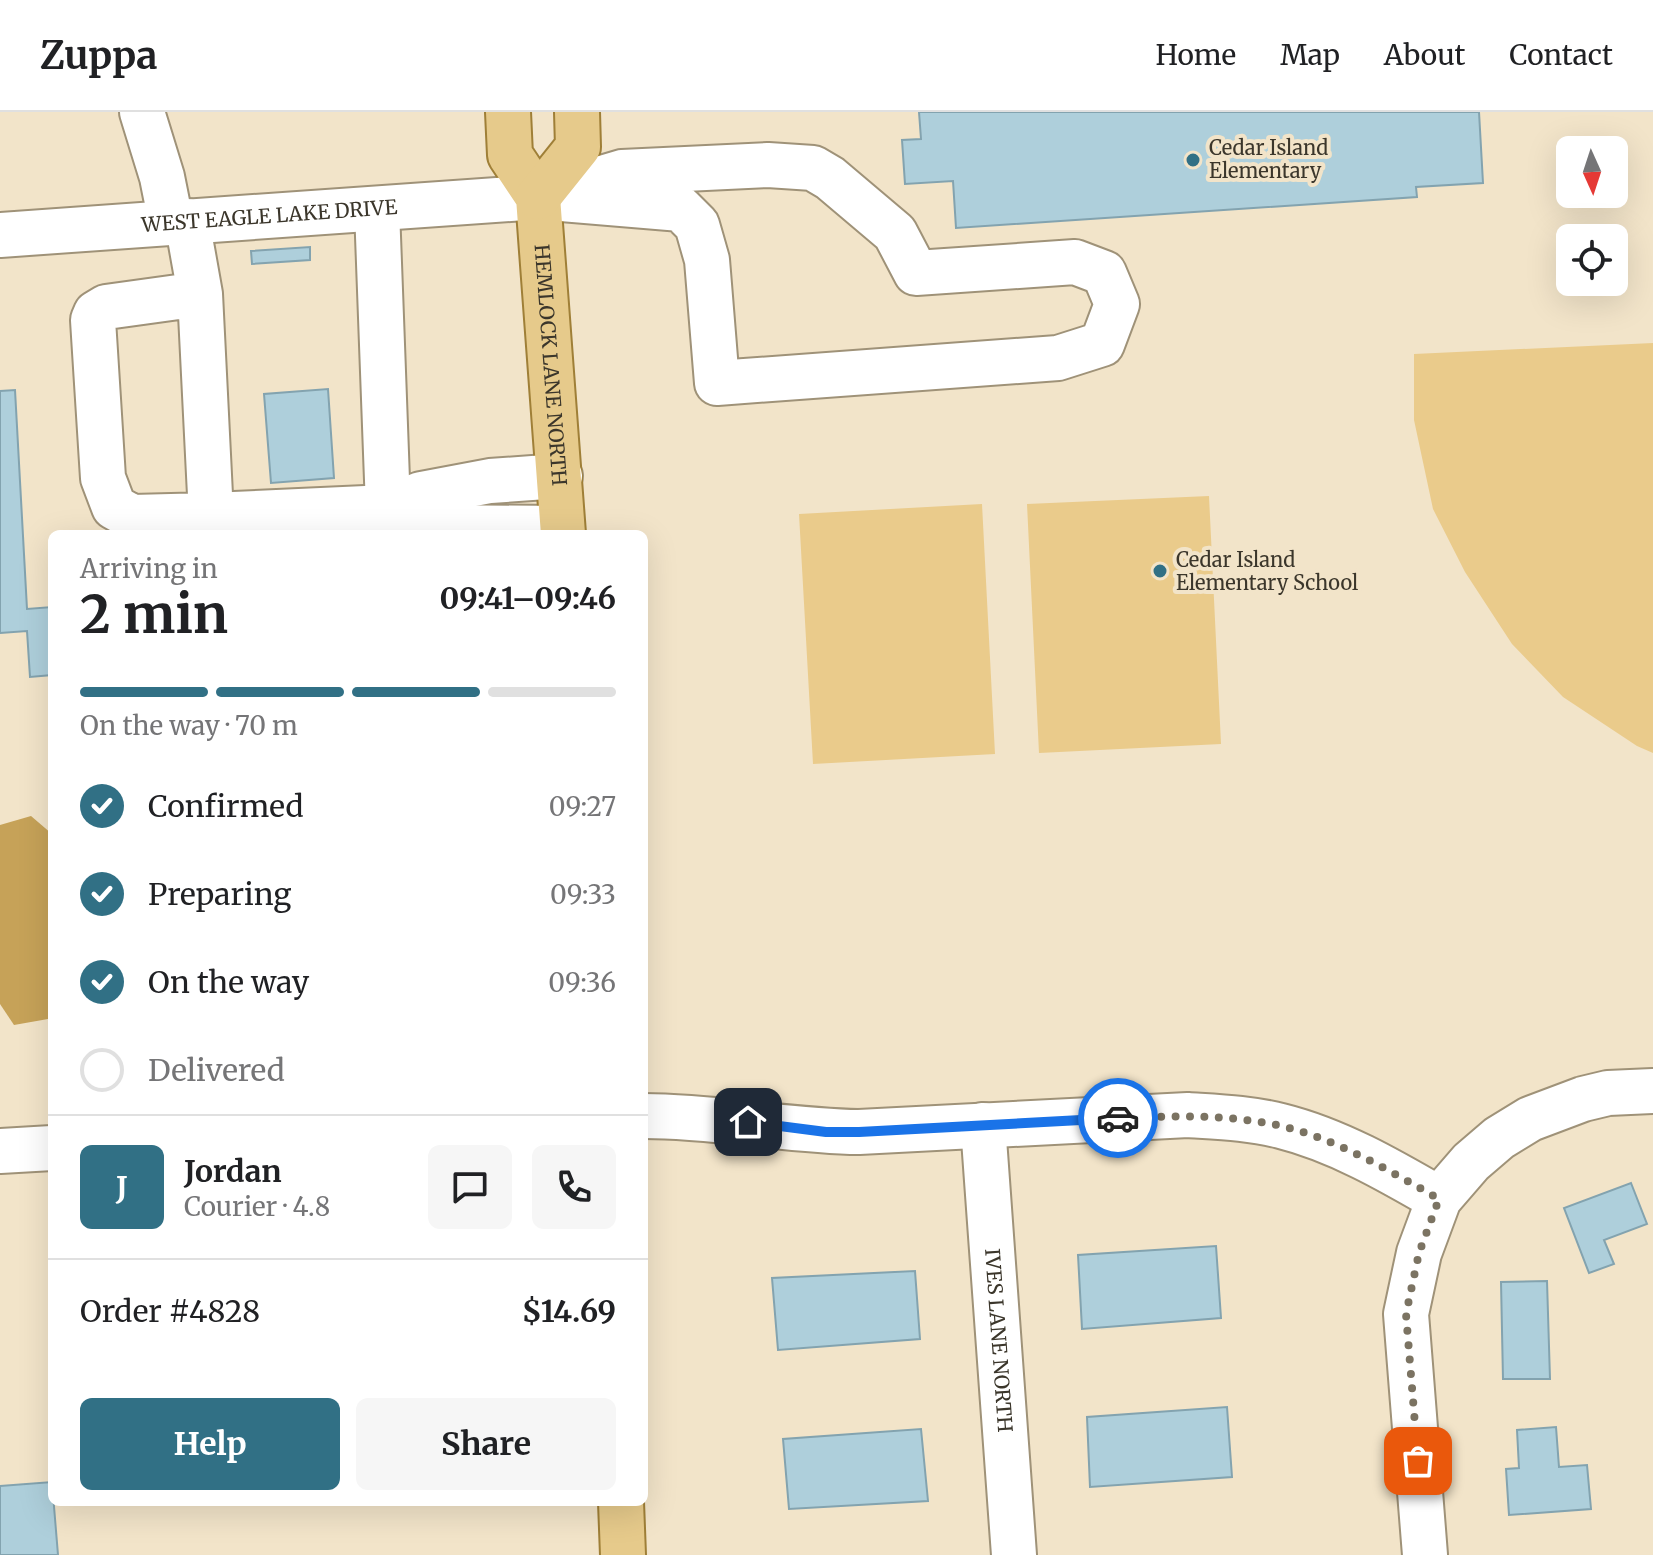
<!DOCTYPE html>
<meta charset="utf-8">
<style>
:root{--surface:#fff;--page:#f6f6f6;--text:#202124;--muted:#757577;--line:#e0e0e0;--accent:#317085}
body{margin:0;font-family:Merriweather,serif;background:var(--page);color:var(--text);height:100vh;display:flex;flex-direction:column;font-size:30px;white-space:nowrap}
*{box-sizing:border-box;margin:0}
p{font-size:26px;color:var(--muted)}
.icon{flex:none;width:44px;height:44px;fill:none;stroke:currentColor;stroke-width:2;stroke-linecap:round;stroke-linejoin:round}
.map{position:relative;flex:1;overflow:hidden}
.details{position:absolute;left:48px;top:418px;width:600px;height:976px;display:flex;flex-direction:column;background:var(--surface);border-radius:12px;box-shadow:0 8px 32px #0002}
.details>*{flex:none}
.needle{width:52px;rotate:177deg}
.fabs{position:absolute;left:1556px;top:24px;display:grid;gap:16px}
.fabs a{display:grid;place-items:center;width:72px;height:72px;border-radius:12px;background:var(--surface);box-shadow:0 8px 32px #0002;font-size:40px}
.pin{position:absolute;display:grid;place-items:center;width:68px;height:68px;color:#fff;margin:-34px;border-radius:16px;box-shadow:0 4px 12px #0006}
.courier{position:absolute;display:grid;place-items:center;width:80px;height:80px;margin:-40px;border:6px solid #1a73e8;border-radius:50%;background:#fff;color:#222;box-shadow:0 2px 10px #0007}
.headline em{font-style:normal;font-weight:700}
.headline div{display:flex;flex-direction:column-reverse}
.headline{display:flex;align-items:center;justify-content:space-between;height:136px;padding:0 32px}
h1{font-size:52px;font-weight:700;line-height:60px}
.bar{display:grid;grid-template-columns:repeat(4,1fr);gap:12px 8px;align-content:center;height:96px;padding:0 32px}
.bar i{height:10px;border-radius:6px;background:var(--line)}
.bar .current{background:var(--accent)}
.bar p{grid-column:span 4}
.line{display:flex;align-items:center;gap:20px;padding:0 32px;border-top:2px solid var(--line)}
.line div{flex:1}
.round{display:grid;place-items:center;flex:none;width:84px;height:84px;border-radius:12px;background:var(--page)}
ol{padding:0 32px;list-style:none}
li{display:flex;align-items:center;gap:24px;height:88px}
li p{margin-inline-start:auto}
li .icon{padding:8px;border-radius:50%;background:var(--accent);color:#fff;stroke-width:4}
li:last-child{color:var(--muted)}
li i{width:44px;height:44px;border:4px solid var(--line);border-radius:50%}
.cta{display:flex;gap:16px;margin-top:auto;padding:16px 32px}
.cta a{flex:1;height:92px;border-radius:12px;background:var(--accent);color:#fff;font-size:32px;font-weight:700;line-height:92px;text-align:center}
.cta a+a{background:var(--page);color:var(--text)}
header{display:flex;align-items:center;gap:48px;box-sizing:border-box;height:112px;padding:0 40px;background:var(--surface);border-bottom:2px solid var(--line)}
header strong{font-size:38px}
nav{display:flex;gap:44px;margin-inline-start:auto;font-size:28px}
.map>svg:first-child{display:block}
.green{fill:#eacb8b}
.water{fill:#c6a258}
.building{fill:#aecfdb;stroke:#83a3af;stroke-width:2}
.lines{fill:none;stroke-linecap:round;stroke-linejoin:round}
.minor-casing{stroke:#9f9278;stroke-width:48}
.major-casing{stroke:#9f7f37;stroke-width:48}
.minor{stroke:#fff;stroke-width:44}
.major{stroke:#e6ca8b;stroke-width:44}
.done{stroke:#7b7362;stroke-width:8;stroke-dasharray:0 14.4}
.route{stroke:#1a73e8;stroke-width:10}
.poi-dot{fill:#317085;stroke:#f2e4c9;stroke-width:3}
.labels{text-anchor:middle;stroke-width:8;stroke-linejoin:round;paint-order:stroke}
.poi-label{font-size:20px;fill:#3b362b;stroke:#f2e4c9;text-anchor:start}
.street-label{font-size:20px;fill:#3b362b;stroke:#f2e4c9}
</style>
<header>
<strong>Zuppa</strong>
<nav><a>Home</a><a>Map</a><a>About</a><a>Contact</a></nav>
</header>
<div class="map">
<svg width="1653" height="1443" viewBox="0 0 1653 1443">
<rect width="100%" height="100%" fill="#f2e4c9"/>
<path class="green" d="M1653,231V641L1637,634L1563,585L1512,532L1465,460L1433,397L1414,308V242Z
M1209,384L1221,632L1039,641L1027,392Z
M982,392L995,642L813,652L799,402Z"/>
<path class="water" d="M31,704L52,722V900L48,907L14,913L0,892V713Z"/>
<path class="building" d="M919,0H1479L1483,71L1416,75L1417,85L956,116L953,69L905,72L902,28L921,27Z
M310,135V148L252,152L251,139Z
M328,277L334,366L271,371L264,282Z
M15,278L27,497L52,495V563L30,565L27,519L0,521V279Z
M1631,1071L1647,1112L1604,1128L1614,1152L1589,1161L1564,1096Z
M1216,1134L1221,1206L1082,1217L1078,1143Z
M915,1159L920,1227L778,1238L772,1166Z
M1547,1169L1550,1267H1503L1501,1170Z
M1227,1295L1232,1365L1090,1375L1087,1305Z
M1556,1315L1559,1355L1587,1353L1591,1397L1509,1403L1506,1357L1519,1356L1517,1318Z
M921,1317L928,1389L789,1397L783,1327Z
M52,1370L58,1443H0V1374Z"/>
<g class="lines">
<g class="minor-casing">
<g id="minor">
<path d="M142,0L162,65L171,110"/>
<path d="M377,97L388,395L384,422"/>
<path d="M187,109L200,182L211,403L132,405L114,395L103,366L93,208L96,201L106,195L200,182"/>
<path id="s1" d="M0,123L538,85L681,97L697,113L707,148L717,271L1058,246L1102,232L1117,192L1104,161L1075,150L916,161L895,121L830,66L813,56L768,53L622,60L538,85"/>
<path d="M388,395L423,415L562,416"/>
<path d="M211,403L388,395L421,382L490,369L560,364"/>
<path d="M644,1004C716,1004 787,1019 859,1020L1188,1003C1219,1005 1250,1006 1281,1014C1337,1028 1389,1058 1439,1087"/>
<path id="s2" d="M983,1013L1014,1443"/>
<path d="M0,1039L52,1036"/>
<path d="M1425,1443L1406,1202L1419,1141L1439,1087L1471,1050L1499,1026L1530,1007L1583,987L1608,981L1653,979"/>
</g>
</g>
<g class="major-casing">
<g id="major">
<path id="s3" d="M508,0L510,43L538,85L563,422"/>
<path d="M538,85L578,35L577,0"/>
<path d="M621,1390L623,1443"/>
</g>
</g>
<use href="#minor" class="minor"/>
<use href="#major" class="major"/>
</g>
<g class="lines">
<path class="done" d="M1118,1006C1171,1004 1224,1002 1277,1013C1335,1026 1388,1058 1439,1087L1419,1141L1406,1202L1418,1349"/>
<path class="route" d="M748,1010L826,1020H859L1118,1006"/>
</g>
<g class="poi-dot">
<circle cx="1193" cy="48" r="8"/>
<circle cx="1160" cy="459" r="8"/>
</g>
<g class="labels">
<g class="poi-label">
<text x="1209" y="43">Cedar Island<tspan x="1209" dy="23">Elementary</tspan></text>
<text x="1176" y="455">Cedar Island<tspan x="1176" dy="23">Elementary School</tspan></text>
</g>
<g class="street-label">
<text dy="7" stroke="none"><textPath href="#s1" startOffset="270">WEST EAGLE LAKE DRIVE</textPath></text>
<text dy="7" stroke="none"><textPath href="#s3" startOffset="262">HEMLOCK LANE NORTH</textPath></text>
<text dy="7" stroke="none"><textPath href="#s2" startOffset="216">IVES LANE NORTH</textPath></text>
</g>
</g>
</svg>
<div class="fabs">
<a><svg class="needle" viewBox="-14 -14 28 28"><path d="M0-13l5 13h-10z" fill="#e53935"/><path d="M0 13l5-13h-10z" fill="#757577"/></svg></a>
<a><svg class="icon" aria-label="locate" viewBox="0 0 24 24"><circle cx="12" cy="12" r="6"/><path d="M12 2v4M12 18v4M2 12h4M18 12h4"/></svg></a>
</div>
<div class="pin" style="left:1418px;top:1349px;background:#ea580c"><svg class="icon" aria-label="bag" viewBox="0 0 24 24"><path d="M5 8h14l-1 12H6zM9 8a3 3 0 0 1 6 0"/></svg></div>
<div class="pin" style="left:748px;top:1010px;background:#1f2937"><svg class="icon" aria-label="home" viewBox="0 0 24 24"><path d="M3 11l9-7 9 7M6 9v11h12V9"/></svg></div>
<div class="courier" style="left:1118px;top:1006px"><svg class="icon" aria-label="car" viewBox="0 0 24 24"><path d="M5 17H2v-5l4-1 3-4h7l3 4 3 1v5h-3M9 17h6M6 11h13"/><circle cx="7" cy="17" r="2"/><circle cx="17" cy="17" r="2"/></svg></div>
<section class="details">
<div class="headline"><div><h1>2 min</h1><p>Arriving in</p></div><em>09:41–09:46</em></div>
<div class="bar"><i class="current"></i><i class="current"></i><i class="current"></i><i></i><p>On the way · 70 m</p></div>
<ol>
<li><svg class="icon" aria-label="check" viewBox="0 0 24 24"><path d="M5 12l5 5 9-10"/></svg>Confirmed<p>09:27</p></li>
<li><svg class="icon" aria-label="check" viewBox="0 0 24 24"><path d="M5 12l5 5 9-10"/></svg>Preparing<p>09:33</p></li>
<li><svg class="icon" aria-label="check" viewBox="0 0 24 24"><path d="M5 12l5 5 9-10"/></svg>On the way<p>09:36</p></li>
<li><i></i>Delivered</li>
</ol>
<div class="line" style="height:144px"><b class="round" style="background:var(--accent);color:#fff">J</b><div><b>Jordan</b><p>Courier · 4.8</p></div><a class="round"><svg class="icon" aria-label="chat" viewBox="0 0 24 24"><path d="M4 5h16v11H9l-5 4z"/></svg></a><a class="round"><svg class="icon" aria-label="phone" viewBox="0 0 24 24"><path d="M5 4h4l2 5-3 2q2 4 5 5l2-3 5 2v4C11 20 4 13 5 4z"/></svg></a></div>
<div class="line" style="height:104px"><div>Order #4828</div><b>$14.69</b></div>
<div class="cta"><a>Help</a><a>Share</a></div>
</section>
</div>
